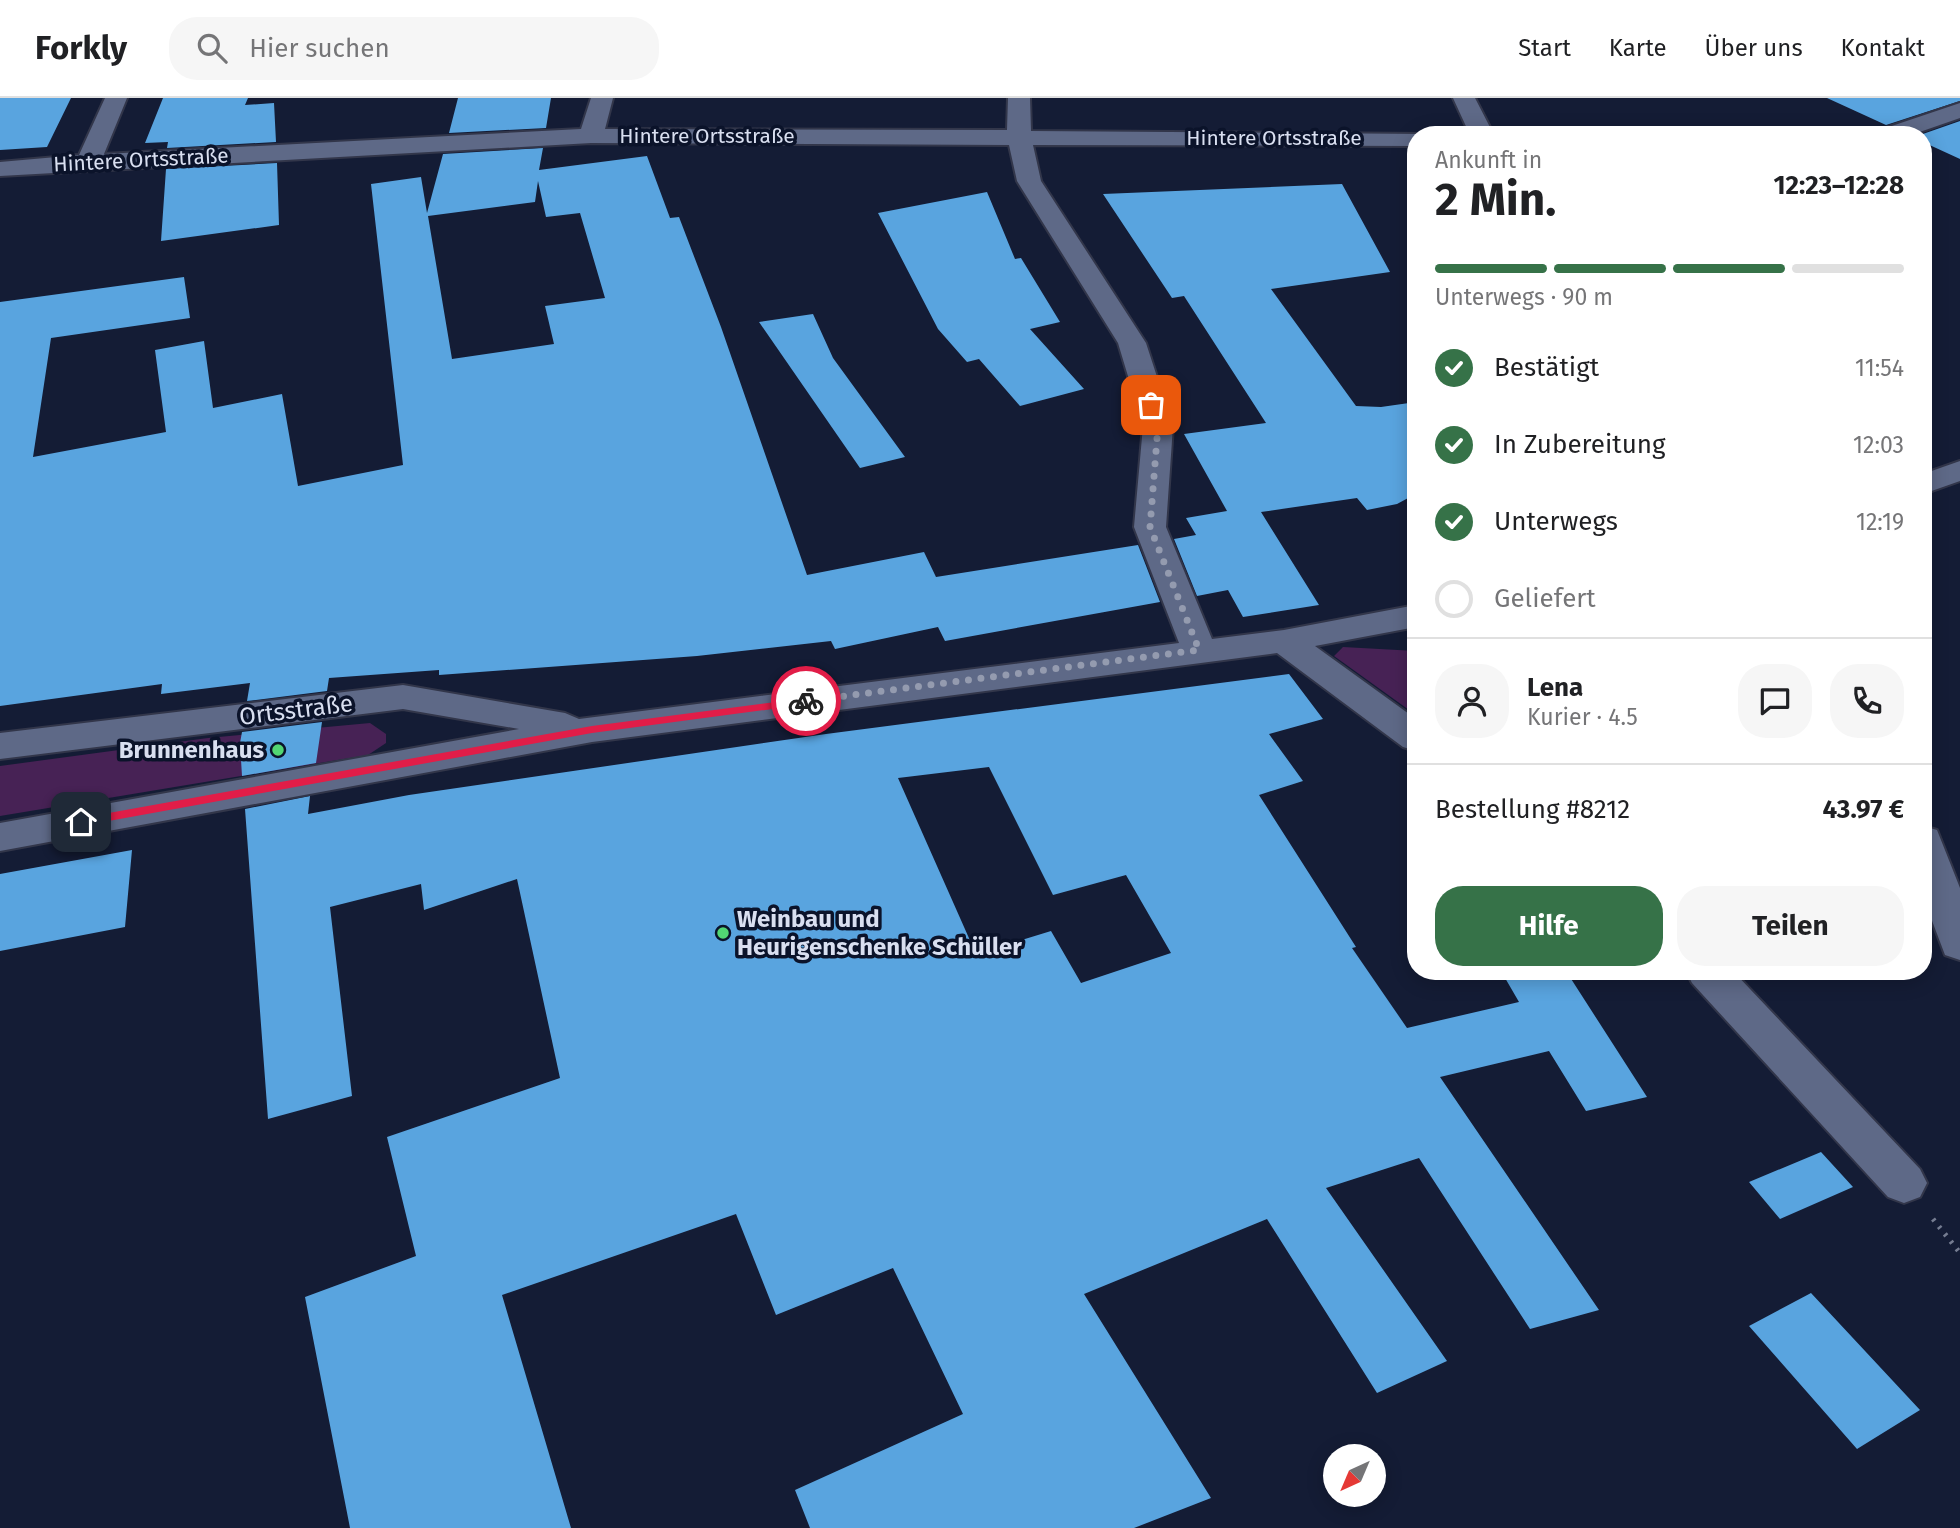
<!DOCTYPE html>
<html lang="de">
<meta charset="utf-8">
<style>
:root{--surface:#fff;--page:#f6f6f6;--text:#202124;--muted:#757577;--line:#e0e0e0;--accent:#367248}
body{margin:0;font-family:"Fira Sans",sans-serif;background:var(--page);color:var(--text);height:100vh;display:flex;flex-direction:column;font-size:26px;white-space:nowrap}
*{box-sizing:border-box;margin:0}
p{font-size:23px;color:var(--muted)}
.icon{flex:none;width:38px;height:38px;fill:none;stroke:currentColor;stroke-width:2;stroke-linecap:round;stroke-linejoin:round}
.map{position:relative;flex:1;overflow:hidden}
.side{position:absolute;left:1407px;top:28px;width:525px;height:854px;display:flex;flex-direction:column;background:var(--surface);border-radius:28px;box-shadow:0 4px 18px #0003}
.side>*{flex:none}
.needle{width:46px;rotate:224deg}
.controls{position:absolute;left:1323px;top:1346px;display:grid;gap:14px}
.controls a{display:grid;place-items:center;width:63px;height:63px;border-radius:50%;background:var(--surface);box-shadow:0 4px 18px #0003;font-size:35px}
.pin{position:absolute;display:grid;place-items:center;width:60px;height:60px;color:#fff;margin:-30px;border-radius:14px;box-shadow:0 4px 10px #0006}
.courier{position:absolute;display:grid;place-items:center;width:70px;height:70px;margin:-35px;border:5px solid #e11d48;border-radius:50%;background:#fff;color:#222;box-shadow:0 2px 9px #0007}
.summary em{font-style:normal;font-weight:700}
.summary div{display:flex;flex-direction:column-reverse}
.summary{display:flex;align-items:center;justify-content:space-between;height:119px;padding:0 28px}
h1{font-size:46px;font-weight:700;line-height:52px}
.bar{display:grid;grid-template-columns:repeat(4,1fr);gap:10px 7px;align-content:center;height:84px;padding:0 28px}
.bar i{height:9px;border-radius:5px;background:var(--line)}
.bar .active{background:var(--accent)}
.bar p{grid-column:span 4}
.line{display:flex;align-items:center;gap:18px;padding:0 28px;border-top:2px solid var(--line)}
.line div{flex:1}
.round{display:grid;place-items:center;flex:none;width:74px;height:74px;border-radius:28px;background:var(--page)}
ol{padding:0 28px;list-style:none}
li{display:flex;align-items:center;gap:21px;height:77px}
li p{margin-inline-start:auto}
li .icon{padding:7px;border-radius:50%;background:var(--accent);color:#fff;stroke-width:4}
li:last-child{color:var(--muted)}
li i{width:38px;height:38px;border:4px solid var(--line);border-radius:50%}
.cta{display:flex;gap:14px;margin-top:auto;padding:14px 28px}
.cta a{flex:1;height:80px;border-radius:28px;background:var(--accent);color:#fff;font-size:28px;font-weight:700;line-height:80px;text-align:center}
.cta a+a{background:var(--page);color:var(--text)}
header{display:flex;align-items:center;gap:42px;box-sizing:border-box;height:98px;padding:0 35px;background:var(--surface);border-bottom:2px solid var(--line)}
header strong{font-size:33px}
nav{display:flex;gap:38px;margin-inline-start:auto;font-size:24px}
.search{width:490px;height:63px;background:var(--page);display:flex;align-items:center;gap:18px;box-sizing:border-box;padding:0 24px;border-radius:28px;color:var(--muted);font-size:26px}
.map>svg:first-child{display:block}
.green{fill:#472255}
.building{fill:#59a4df;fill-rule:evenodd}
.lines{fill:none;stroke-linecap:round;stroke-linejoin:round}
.street-casing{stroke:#32364a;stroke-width:4}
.path{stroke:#757c91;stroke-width:5;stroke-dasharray:2.5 7;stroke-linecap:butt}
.street{fill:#5e6987;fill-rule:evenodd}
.route{fill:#e11d48}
.done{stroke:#949baf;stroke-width:7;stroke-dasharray:0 12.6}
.poi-dot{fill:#52d673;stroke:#0b132a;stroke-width:2.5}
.labels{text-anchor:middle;stroke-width:7;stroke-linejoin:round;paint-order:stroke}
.far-street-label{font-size:21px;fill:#d9dff0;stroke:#0b132a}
.street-label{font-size:24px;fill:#d9dff0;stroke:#0b132a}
.poi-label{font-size:24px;font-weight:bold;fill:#d9dff0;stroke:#0b132a;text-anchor:end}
</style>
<header>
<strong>Forkly</strong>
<div class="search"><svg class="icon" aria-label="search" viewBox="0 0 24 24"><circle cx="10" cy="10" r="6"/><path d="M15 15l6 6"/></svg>Hier suchen</div>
<nav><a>Start</a><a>Karte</a><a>Über uns</a><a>Kontakt</a></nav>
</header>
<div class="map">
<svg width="1960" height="1430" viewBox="0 0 1960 1430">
<rect width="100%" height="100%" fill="#141c35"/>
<path class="green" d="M1343,549L1416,553V617L1334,558Z
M370,625L386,636V645L368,657L0,718V668L208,640Z"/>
<path class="building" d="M0,0H71L47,49L0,52Z
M163,0H248L245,7L274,5L276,44L167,50L168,44L145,45Z
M458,0H551L546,30L449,35Z
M1827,0H1960V3L1886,27Z
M1960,23V61L1923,44V37H1920Z
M543,50L539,72L647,58L670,120L679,119L721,229L807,477L924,454L936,479L1138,447L1160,504L945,543L938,529L835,551L831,543L697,558L439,577V572L329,580L327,593L247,603L250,585L161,596L162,586L0,608V204L184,179L190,220L51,240L33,359L166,334L155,252L204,243L213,310L282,296L298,388L403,367L371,86L421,79L427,115L443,56ZM538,83L546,119L580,115L605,200L545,208L554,246L452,261L428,118L535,104Z
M277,65L279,127L161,143L166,71Z
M1342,86L1390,174L1271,191L1356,308L1381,309L1416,304V373L1410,399L1397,406L1367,412L1357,400L1261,414L1319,507L1243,519L1228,492L1197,498L1174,441L1196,437L1186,420L1227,413L1184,336L1266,325L1184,198L1172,200L1103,96Z
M987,94L1015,161L1021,160L1060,224L1030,231L1084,291L1020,308L979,261L967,264L938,231L878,115Z
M813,216L833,260L905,359L860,370L759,224Z
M1289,576L1323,621L1269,636L1303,683L1259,697L1356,849L1352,850L1407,930L1519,904L1501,873H1566L1647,999L1586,1013L1549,953L1440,979L1599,1212L1530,1231L1419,1060L1326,1090L1447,1263L1377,1295L1267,1121L1084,1196L1211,1400L1134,1430H810L795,1392L963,1316L893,1170L776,1217L736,1116L502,1197L571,1430H350L305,1199L416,1158L387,1039L560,980L517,781L424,812L421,786L330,809L352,998L268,1021L245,711L310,698L308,716L409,697L826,636ZM989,669L1053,797L1126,777L1171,855L1081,885L1051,833L976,856L898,680Z
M322,624L316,665L242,678L240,645L242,634Z
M132,752L125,829L0,853V776Z
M1821,1054L1853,1089L1780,1121L1749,1084Z
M1811,1195L1920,1312L1857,1351L1749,1228Z"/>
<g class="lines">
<g class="street-casing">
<path id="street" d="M105,0H127L104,56L581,31L591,0H613L605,31L1007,32L1008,0H1030L1031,33L1424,36L1416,37V48L1033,47L1041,83L1146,245L1173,328L1166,429L1212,541L1284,532L1416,507V529L1315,548L1416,621V653L1403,649L1277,555L592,644L0,753V725L519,631L403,611L0,661V635L403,587L565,615L579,621L1179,545L1134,429L1143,328L1118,245L1017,83L1009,47L591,45L0,78V64L79,57Z
M1453,0H1475L1494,37H1470Z
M1960,5V20L1911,37H1876L1880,32Z
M1960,363V383L1923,396V376Z
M1923,728L1937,732L1960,790V862L1945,857L1923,799Z
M1686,873H1733L1920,1071L1927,1085L1920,1099L1904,1105L1888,1099L1692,885Z"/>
</g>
<path class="path" d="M1933,1121L1960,1155"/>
<use href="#street" class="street"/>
</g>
<path class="route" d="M806,600L810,601V606L592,635L81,728L75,724L81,720L592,628Z"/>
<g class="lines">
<path class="done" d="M806,603L1199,552L1150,429L1158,328L1151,307"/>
</g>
<g class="poi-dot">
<circle cx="278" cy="652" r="7"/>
<circle cx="723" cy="835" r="7"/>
</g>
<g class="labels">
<g class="far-street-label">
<text x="707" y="45">Hintere Ortsstraße</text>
<text x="1274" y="47">Hintere Ortsstraße</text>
<text transform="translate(141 62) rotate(-3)" y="7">Hintere Ortsstraße</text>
</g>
<g class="street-label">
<text transform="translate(296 612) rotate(-7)" y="8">Ortsstraße</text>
</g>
<g class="poi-label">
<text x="264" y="660">Brunnenhaus</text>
<text x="737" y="829" text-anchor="start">Weinbau und<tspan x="737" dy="28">Heurigenschenke Schüller</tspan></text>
</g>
</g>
</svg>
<div class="controls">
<a><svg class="needle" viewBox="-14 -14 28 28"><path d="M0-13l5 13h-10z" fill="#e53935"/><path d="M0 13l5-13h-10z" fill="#757577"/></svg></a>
</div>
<div class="pin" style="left:1151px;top:307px;background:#ea580c"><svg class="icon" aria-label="bag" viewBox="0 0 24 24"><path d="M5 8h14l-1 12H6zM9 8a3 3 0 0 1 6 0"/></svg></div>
<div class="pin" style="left:81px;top:724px;background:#1f2937"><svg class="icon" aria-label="home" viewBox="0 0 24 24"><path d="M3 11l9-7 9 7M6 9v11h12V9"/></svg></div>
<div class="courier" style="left:806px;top:603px"><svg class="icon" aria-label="bike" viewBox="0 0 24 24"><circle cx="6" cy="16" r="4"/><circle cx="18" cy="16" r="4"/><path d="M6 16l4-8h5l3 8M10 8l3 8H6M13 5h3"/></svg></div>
<section class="side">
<div class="summary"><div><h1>2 Min.</h1><p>Ankunft in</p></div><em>12:23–12:28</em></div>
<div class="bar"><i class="active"></i><i class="active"></i><i class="active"></i><i></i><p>Unterwegs · 90 m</p></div>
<ol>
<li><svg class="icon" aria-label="check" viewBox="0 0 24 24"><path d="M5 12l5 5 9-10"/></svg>Bestätigt<p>11:54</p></li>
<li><svg class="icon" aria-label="check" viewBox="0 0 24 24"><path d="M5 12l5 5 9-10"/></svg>In Zubereitung<p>12:03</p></li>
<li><svg class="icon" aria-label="check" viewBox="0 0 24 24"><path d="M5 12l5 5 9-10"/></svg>Unterwegs<p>12:19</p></li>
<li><i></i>Geliefert</li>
</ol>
<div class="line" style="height:126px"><a class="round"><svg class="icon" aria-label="person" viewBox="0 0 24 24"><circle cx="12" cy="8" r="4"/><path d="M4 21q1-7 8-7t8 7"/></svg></a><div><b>Lena</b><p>Kurier · 4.5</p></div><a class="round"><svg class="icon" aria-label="chat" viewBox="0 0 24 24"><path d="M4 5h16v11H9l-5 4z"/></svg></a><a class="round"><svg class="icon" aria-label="phone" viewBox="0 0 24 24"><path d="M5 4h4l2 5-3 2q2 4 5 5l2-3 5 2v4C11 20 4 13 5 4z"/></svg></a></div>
<div class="line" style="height:91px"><div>Bestellung #8212</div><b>43.97 €</b></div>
<div class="cta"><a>Hilfe</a><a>Teilen</a></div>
</section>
</div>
